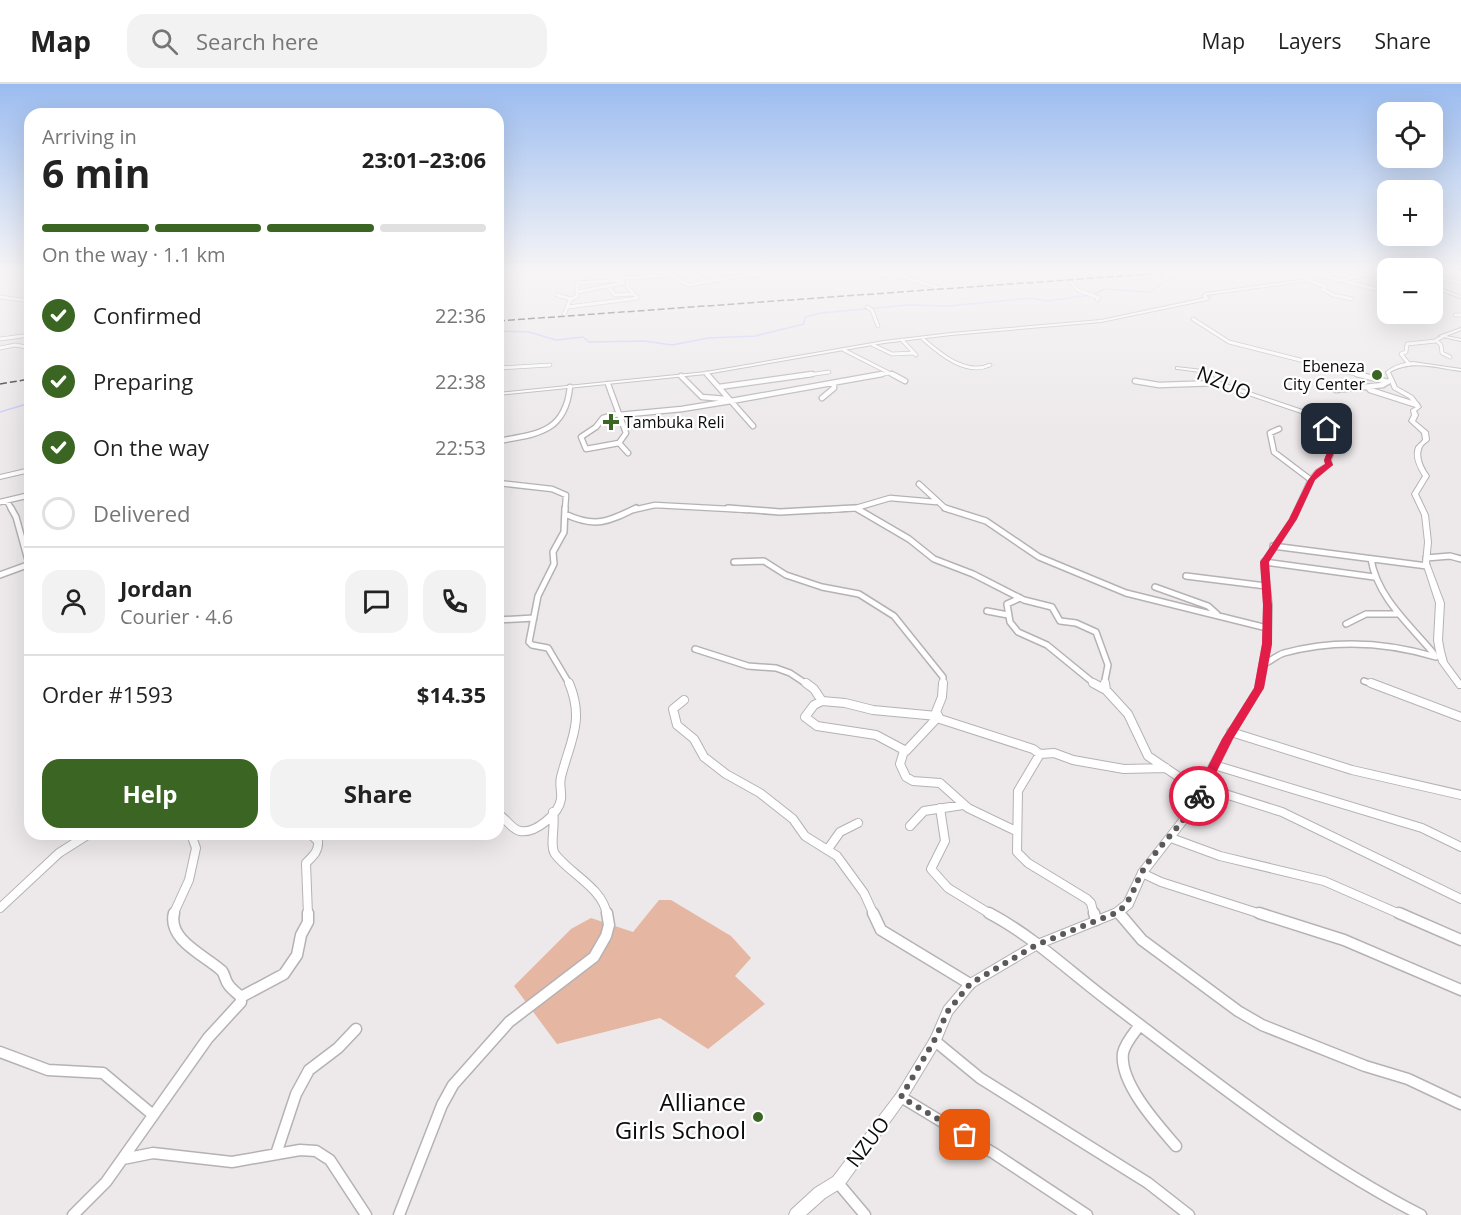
<!DOCTYPE html>
<meta charset="utf-8">
<style>
:root{--surface:#fff;--page:#f2f2f2;--text:#222;--muted:#767676;--line:#e0e0e0;--accent:#3b6522}
body{margin:0;font-family:"Open Sans",sans-serif;background:var(--page);color:var(--text);height:100vh;display:flex;flex-direction:column;font-size:22px;white-space:nowrap}
*{box-sizing:border-box;margin:0}
p{font-size:20px;color:var(--muted)}
.icon{flex:none;width:33px;height:33px;fill:none;stroke:currentColor;stroke-width:2;stroke-linecap:round;stroke-linejoin:round}
.map{position:relative;flex:1;overflow:hidden}
.drawer{position:absolute;left:24px;top:24px;width:480px;height:732px;display:flex;flex-direction:column;background:var(--surface);border-radius:18px;box-shadow:0 6px 24px #0002}
.drawer>*{flex:none}
.controls{position:absolute;left:1377px;top:18px;display:grid;gap:12px}
.controls a{display:grid;place-items:center;width:66px;height:66px;border-radius:12px;background:var(--surface);box-shadow:0 6px 24px #0002;font-size:30px}
.pin{position:absolute;display:grid;place-items:center;width:51px;height:51px;color:#fff;margin:-26px;border-radius:12px;box-shadow:0 3px 9px #0006}
.courier{position:absolute;display:grid;place-items:center;width:60px;height:60px;margin:-30px;border:4px solid #e11d48;border-radius:50%;background:#fff;color:#222;box-shadow:0 2px 8px #0007}
.overview em{font-style:normal;font-weight:700}
.overview div{display:flex;flex-direction:column-reverse}
.overview{display:flex;align-items:center;justify-content:space-between;height:102px;padding:0 18px}
h1{font-size:39px;font-weight:700;line-height:45px}
.bar{display:grid;grid-template-columns:repeat(4,1fr);gap:9px 6px;align-content:center;height:72px;padding:0 18px}
.bar i{height:8px;border-radius:4px;background:var(--line)}
.bar .selected{background:var(--accent)}
.bar p{grid-column:span 4}
.line{display:flex;align-items:center;gap:15px;padding:0 18px;border-top:2px solid var(--line)}
.line div{flex:1}
.round{display:grid;place-items:center;flex:none;width:63px;height:63px;border-radius:18px;background:var(--page)}
ol{padding:0 18px;list-style:none}
li{display:flex;align-items:center;gap:18px;height:66px}
li p{margin-inline-start:auto}
li .icon{padding:6px;border-radius:50%;background:var(--accent);color:#fff;stroke-width:4}
li:last-child{color:var(--muted)}
li i{width:33px;height:33px;border:3px solid var(--line);border-radius:50%}
.action{display:flex;gap:12px;margin-top:auto;padding:12px 18px}
.action a{flex:1;height:69px;border-radius:18px;background:var(--accent);color:#fff;font-size:24px;font-weight:700;line-height:69px;text-align:center}
.action a+a{background:var(--page);color:var(--text)}
header{display:flex;align-items:center;gap:36px;box-sizing:border-box;height:84px;padding:0 30px;background:var(--surface);border-bottom:2px solid var(--line)}
header strong{font-size:28px}
nav{display:flex;gap:33px;margin-inline-start:auto;font-size:21px}
.search{width:420px;height:54px;background:var(--page);display:flex;align-items:center;gap:15px;box-sizing:border-box;padding:0 21px;border-radius:18px;color:var(--muted);font-size:22px}
.map>svg:first-child{display:block}
.green{fill:#e5b6a1}
.lines{fill:none;stroke-linecap:round;stroke-linejoin:round}
.stream{stroke:#c9c9fc;stroke-width:1.5}
.minor-far4-casing{stroke:#b6b2b4;stroke-width:4.5}
.minor-far3-casing{stroke:#b6b2b4;stroke-width:7}
.minor-far2-casing{stroke:#b6b2b4;stroke-width:8}
.minor-far1-casing{stroke:#b6b2b4;stroke-width:10}
.minor-casing{stroke:#b6b2b4;stroke-width:13}
.tertiary-casing{stroke:#b6b2b4;stroke-width:2}
.minor-far4{stroke:#fff;stroke-width:3}
.minor-far3{stroke:#fff;stroke-width:4.5}
.minor-far2{stroke:#fff;stroke-width:5}
.minor-far1{stroke:#fff;stroke-width:8}
.minor{stroke:#fff;stroke-width:10}
.tertiary{fill:#fff;fill-rule:evenodd}
.rail{stroke:#272626;stroke-width:1.5;stroke-dasharray:7 3;stroke-linecap:butt}
.route{fill:#e11d48}
.done{stroke:#5b595a;stroke-width:6;stroke-dasharray:0 10.8}
.poi-dot{fill:#3b6522;stroke:#fff;stroke-width:2}
.labels{text-anchor:middle;stroke-width:4.5;stroke-linejoin:round;paint-order:stroke}
.far-poi-label{font-size:16px;fill:#0d0c0c;stroke:#fff;text-anchor:end}
.street-label{font-size:20px;fill:#0d0c0c;stroke:#fff}
.near-poi-label{font-size:24px;fill:#0d0c0c;stroke:#fff;text-anchor:end}
</style>
<header>
<strong>Map</strong>
<div class="search"><svg class="icon" aria-label="search" viewBox="0 0 24 24"><circle cx="10" cy="10" r="6"/><path d="M15 15l6 6"/></svg>Search here</div>
<nav><a>Map</a><a>Layers</a><a>Share</a></nav>
</header>
<div class="map">
<svg width="1461" height="1131" viewBox="0 0 1461 1131">
<rect width="100%" height="100%" fill="#ede9eb"/>
<path class="green" d="M659,816H671L731,852L751,874L735,892L765,920L708,965L660,934L557,960L514,902L571,845L591,834L633,848Z"/>
<g class="lines">
<path class="stream" d="M1095,210L1104,205L1150,208L1174,192L1194,189
M498,247L529,248L556,256L583,253L589,258L644,257L672,261L708,254L755,252L804,240L805,233L821,229L908,221L949,222L1031,214L1048,217L1090,211
M0,328L30,319"/>
<g class="minor-far4-casing">
<path id="minor-far4" d="M691,189L706,197
M870,189L904,193L939,204
M0,190L11,189
M669,191L689,201L738,192L777,189
M1319,191L1379,206
M589,192L637,194L685,189
M1439,193L1461,199
M1344,195L1374,189
M1308,196L1326,203L1322,205L1333,211L1352,215
M1070,197L1078,206L1099,214L1097,216
M608,203L615,211L634,210
M577,208L623,199
M557,211L571,215
M0,213L30,217
M568,223L638,214L627,203L628,196
M867,223L872,226L878,242
M564,231L570,216L577,212V199L623,196
M1455,231H1461
M1193,235L1229,258L1363,292
M1442,253L1436,256L1441,261L1442,269L1450,273
M0,255L30,251
M923,255C940,270 966,292 990,281
M902,256L916,271
M873,261L892,270L914,269
M0,264L15,261L27,263
M844,266L895,292
M1409,280L1401,270L1406,268L1407,260L1436,257
M498,284L550,281
M706,289L708,292
M801,292L829,288
M873,292L889,289"/>
</g>
<g class="minor-far3-casing">
<path id="minor-far3" d="M707,290L753,342
M892,290L905,297
M1357,290L1388,298
M681,292L702,313L726,315
M1135,297L1159,301L1218,299
M608,300L626,349L619,359L628,369
M719,303L812,290
M1368,303L1370,306L1417,321
M1336,306L1383,301L1389,297
M822,314L834,304V300
M731,317L882,290
M618,330L603,334L596,343L581,353L586,365L619,359
M619,331L682,325L731,317
M1279,345L1270,349L1274,368L1311,396
M498,357C537,350 565,349 570,303
M498,399L552,405L566,411L565,426
M919,400L945,424L950,426
M7,417L12,426
M0,418L30,411
M856,424L859,426
M633,426L655,421L748,426
M826,426L856,424L890,414L936,418"/>
</g>
<g class="minor-far2-casing">
<path id="minor-far2" d="M11,424L16,433L29,480
M565,424L564,448L553,468L554,480L538,512L529,558L532,561L548,564L570,601
M728,424L780,428L854,424
M856,424L909,455L934,475L973,490L1024,516L1052,523L1060,537L1076,539L1096,548L1108,581L1104,601
M945,424L986,437L1039,473L1126,509L1267,544
M565,430C595,444 608,438 636,424
M1273,462L1427,482
M1426,474L1450,472L1461,475
M1371,475C1377,513 1410,541 1434,570
M734,478L764,477L786,491L822,503L859,510L894,532L943,593V601
M1264,478L1374,493
M0,491L30,480
M1186,492L1266,502
M1155,503L1208,522L1217,530
M1020,514L1007,520L1010,538L1018,548L1047,561L1096,601
M987,527L1008,531
M498,536L534,534
M1346,540L1366,530H1399
M695,565L748,582L776,584L790,589L808,601
M1264,580C1271,577 1277,571 1284,569C1335,555 1386,558 1436,573
M1364,597L1375,601"/>
</g>
<g class="minor-far1-casing">
<path id="minor-far1" d="M806,599L814,605L822,617
M943,599L942,613L936,628L940,635L1033,665L1040,670L1018,707L1017,768L1028,779L1087,815L1091,819L1094,831
M1093,599L1106,606
M1105,599L1106,606L1128,630L1148,672L1201,708
M1371,599L1461,633
M684,616L673,625L677,641L694,655L704,673L726,690L760,709L793,735L805,752L837,772L864,809L874,831
M937,632L873,626L845,619L822,617L814,621L805,633L817,642L876,651L906,667L938,633
M1231,648L1352,686L1461,711
M904,667L900,680L906,693L913,697L940,699L968,724L1016,747
M1040,670L1054,669L1073,676L1124,685L1166,684
M1214,681L1422,744L1461,763
M1203,703L1282,728L1461,815
M940,724L945,757L931,785L948,804L992,831
M553,728C556,741 549,761 555,770C570,790 603,804 607,831
M498,730C506,734 511,745 520,747C535,750 559,730 561,715C562,708 559,701 561,693C570,657 585,637 569,599
M910,742L924,727L963,721
M1171,754L1220,772L1324,797L1402,831
M828,765L840,748L858,739
M1142,789L1161,798L1264,831
M0,824L59,769L89,750
M1118,828L1120,831
M173,831L189,796L196,764L191,750
M308,831L306,779C313,772 319,767 318,757L310,750"/>
</g>
<g class="minor-casing">
<path id="minor" d="M873,829L881,846L970,900
M989,829C1033,852 1070,888 1110,918C1210,994 1308,1073 1421,1131
M1094,829L1096,836
M1119,829L1142,856L1238,927L1262,941L1365,982L1408,995L1461,1020
M1259,829L1344,856L1461,906
M1399,829L1461,856
M241,913L284,890L297,871L301,851L308,838V829
M1140,941C1134,949 1125,959 1123,969C1119,999 1158,1041 1176,1062
M935,957L980,994L1148,1099L1189,1131
M0,968L48,986L103,989L153,1031
M901,1013L995,1070L1087,1131
M276,1070L296,1010L309,986L338,964L356,945
M123,1075L153,1069L232,1078L300,1066L316,1067L330,1076L366,1131
M838,1099L865,1131
M73,1131L106,1098L208,954L241,918V913C237,909 231,905 228,900C225,896 225,891 222,887C206,872 167,856 174,829
M399,1131L442,1021L453,1001L509,938L594,873L606,852L609,841L607,829"/>
</g>
<g class="tertiary-casing">
<path id="tertiary" d="M1320,189H1324L1308,197L1207,211L1206,212L1210,214L1207,216L1101,238L951,251L884,259L706,290L498,311V309L706,288L884,257L951,249L1101,236L1205,214L1202,212L1206,209L1307,195Z
M1432,190L1445,198L1439,202L1440,204L1461,212V214L1438,206L1435,202L1441,198L1432,193Z
M1461,244V246L1446,252L1461,255V257L1439,252Z
M1413,278L1461,285V287C1438,284 1412,275 1390,288L1397,303L1413,312L1421,323L1416,327L1418,331L1415,337L1428,348L1429,356C1426,359 1423,360 1422,363C1417,373 1424,385 1429,392L1418,410L1428,431L1431,458L1429,479L1444,519L1442,556L1444,567L1447,578L1461,597V604H1458L1439,578L1436,567L1434,556L1436,519L1423,479L1425,458L1422,431L1412,410L1423,392C1418,384 1412,373 1416,363C1417,362 1422,357 1423,356L1422,349L1409,337L1412,331L1411,326L1416,323L1409,314L1393,305L1386,288C1394,281 1403,279 1413,278Z
M1176,283L1203,286L1220,298L1314,330L1321,334L1331,347L1325,353L1335,366L1331,376L1332,381L1320,388L1314,396L1296,435L1267,478L1272,521L1271,560L1263,604L1231,655L1190,734L1146,791L1132,823L1122,831L1040,864L974,903L952,930L939,961L905,1017L843,1103L825,1114L806,1131H789L791,1126L815,1104L833,1093L897,1009L931,953L944,923L966,897L1032,858L1114,825L1124,817L1139,786L1183,730L1223,655L1255,604L1263,560L1264,521L1261,478L1290,435L1308,396L1316,386L1326,380L1325,376L1329,366L1319,353L1325,347L1317,336L1310,332L1216,300L1200,288L1178,285H1176Z
M30,384V388L0,395V391Z"/>
</g>
<use href="#minor-far4" class="minor-far4"/>
<use href="#minor-far3" class="minor-far3"/>
<use href="#minor-far2" class="minor-far2"/>
<use href="#minor-far1" class="minor-far1"/>
<use href="#minor" class="minor"/>
<use href="#tertiary" class="tertiary"/>
<path class="rail" d="M498,237L1164,189
M0,300L30,295"/>
</g>
<linearGradient id="sky" x2="0" y2="1"><stop stop-color="#9bbcf0"/><stop offset="0.54" stop-color="#f7f5f6"/><stop offset="1" stop-color="#f7f5f6" stop-opacity="0"/></linearGradient>
<rect width="1461" height="347" fill="url(#sky)"/>
<path class="route" d="M1325,344L1330,345L1325,353L1335,366L1331,376L1333,381L1315,396L1297,435L1269,478L1272,521V560L1264,604L1233,655L1203,715H1194L1193,712L1222,655L1254,604L1262,560L1263,521L1260,478L1289,435L1308,396L1316,386L1325,380L1324,376L1328,366L1319,353Z"/>
<g class="lines">
<path class="done" d="M965,1051L901,1013L934,957L948,927L970,900L1036,861L1118,828C1132,816 1134,803 1142,788C1158,761 1183,742 1199,712"/>
</g>
<g class="poi-dot">
<circle cx="1377" cy="291" r="6"/>
<path d="M608 329h6v6h6v6h-6v6h-6v-6h-6v-6h6z"/>
<circle cx="758" cy="1033" r="6"/>
</g>
<g class="labels">
<g class="far-poi-label">
<text x="1365" y="288">Ebeneza<tspan x="1365" dy="18">City Center</tspan></text>
<text x="624" y="344" text-anchor="start">Tambuka Reli</text>
</g>
<g class="street-label">
<text transform="translate(1224 299) rotate(23)" y="7">NZUO</text>
<text transform="translate(868 1058) rotate(-53)" y="7">NZUO</text>
</g>
<g class="near-poi-label">
<text x="746" y="1027">Alliance<tspan x="746" dy="28">Girls School</tspan></text>
</g>
</g>
</svg>
<div class="controls">
<a><svg class="icon" aria-label="locate" viewBox="0 0 24 24"><circle cx="12" cy="12" r="6"/><path d="M12 2v4M12 18v4M2 12h4M18 12h4"/></svg></a>
<a>+</a>
<a>−</a>
</div>
<div class="pin" style="left:965px;top:1051px;background:#ea580c"><svg class="icon" aria-label="bag" viewBox="0 0 24 24"><path d="M5 8h14l-1 12H6zM9 8a3 3 0 0 1 6 0"/></svg></div>
<div class="pin" style="left:1327px;top:345px;background:#1f2937"><svg class="icon" aria-label="home" viewBox="0 0 24 24"><path d="M3 11l9-7 9 7M6 9v11h12V9"/></svg></div>
<div class="courier" style="left:1199px;top:712px"><svg class="icon" aria-label="bike" viewBox="0 0 24 24"><circle cx="6" cy="16" r="4"/><circle cx="18" cy="16" r="4"/><path d="M6 16l4-8h5l3 8M10 8l3 8H6M13 5h3"/></svg></div>
<section class="drawer">
<div class="overview"><div><h1>6 min</h1><p>Arriving in</p></div><em>23:01–23:06</em></div>
<div class="bar"><i class="selected"></i><i class="selected"></i><i class="selected"></i><i></i><p>On the way · 1.1 km</p></div>
<ol>
<li><svg class="icon" aria-label="check" viewBox="0 0 24 24"><path d="M5 12l5 5 9-10"/></svg>Confirmed<p>22:36</p></li>
<li><svg class="icon" aria-label="check" viewBox="0 0 24 24"><path d="M5 12l5 5 9-10"/></svg>Preparing<p>22:38</p></li>
<li><svg class="icon" aria-label="check" viewBox="0 0 24 24"><path d="M5 12l5 5 9-10"/></svg>On the way<p>22:53</p></li>
<li><i></i>Delivered</li>
</ol>
<div class="line" style="height:108px"><a class="round"><svg class="icon" aria-label="person" viewBox="0 0 24 24"><circle cx="12" cy="8" r="4"/><path d="M4 21q1-7 8-7t8 7"/></svg></a><div><b>Jordan</b><p>Courier · 4.6</p></div><a class="round"><svg class="icon" aria-label="chat" viewBox="0 0 24 24"><path d="M4 5h16v11H9l-5 4z"/></svg></a><a class="round"><svg class="icon" aria-label="phone" viewBox="0 0 24 24"><path d="M5 4h4l2 5-3 2q2 4 5 5l2-3 5 2v4C11 20 4 13 5 4z"/></svg></a></div>
<div class="line" style="height:78px"><div>Order #1593</div><b>$14.35</b></div>
<div class="action"><a>Help</a><a>Share</a></div>
</section>
</div>
